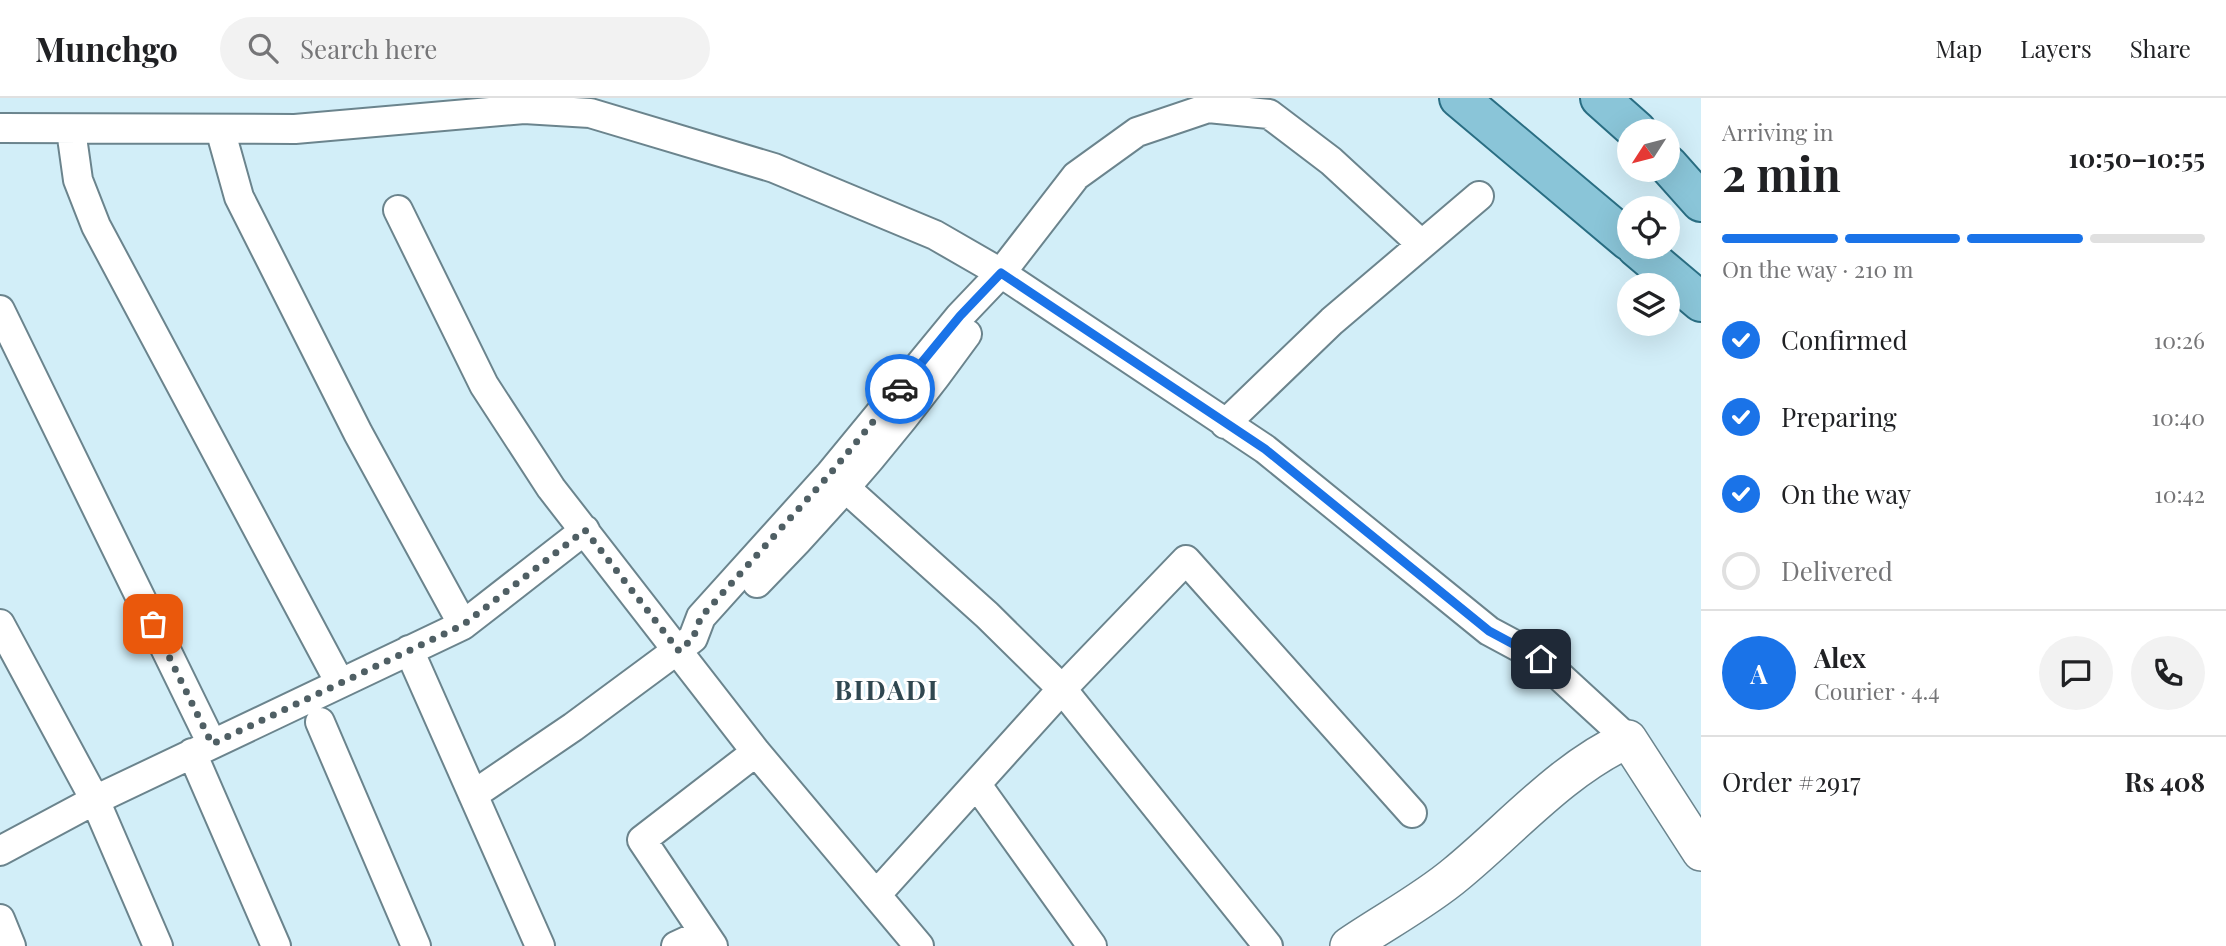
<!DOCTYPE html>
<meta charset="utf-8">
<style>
:root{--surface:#fff;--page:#f2f2f2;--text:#202124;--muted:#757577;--line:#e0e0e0;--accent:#1a73e8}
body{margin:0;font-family:"Playfair Display",serif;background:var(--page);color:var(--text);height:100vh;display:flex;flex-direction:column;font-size:26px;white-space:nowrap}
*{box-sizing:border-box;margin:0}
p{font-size:23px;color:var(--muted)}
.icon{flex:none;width:38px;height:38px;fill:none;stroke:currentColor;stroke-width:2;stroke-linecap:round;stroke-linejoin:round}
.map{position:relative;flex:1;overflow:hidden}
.side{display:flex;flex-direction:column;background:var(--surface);width:525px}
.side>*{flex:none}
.needle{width:46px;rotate:234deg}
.tools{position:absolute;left:1617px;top:21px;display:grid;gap:14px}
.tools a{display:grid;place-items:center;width:63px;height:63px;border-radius:50%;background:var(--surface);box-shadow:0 7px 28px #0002;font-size:35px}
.pin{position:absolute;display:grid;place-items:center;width:60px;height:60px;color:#fff;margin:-30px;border-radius:14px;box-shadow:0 4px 10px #0006}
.courier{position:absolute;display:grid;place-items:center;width:70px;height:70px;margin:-35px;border:5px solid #1a73e8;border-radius:50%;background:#fff;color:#222;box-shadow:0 2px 9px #0007}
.overview em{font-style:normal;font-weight:700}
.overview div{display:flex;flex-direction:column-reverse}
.overview{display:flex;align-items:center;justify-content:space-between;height:119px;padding:0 21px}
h1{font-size:46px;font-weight:700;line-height:52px}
.bar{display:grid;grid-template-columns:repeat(4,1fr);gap:10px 7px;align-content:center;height:84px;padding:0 21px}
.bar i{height:9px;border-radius:5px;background:var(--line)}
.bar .selected{background:var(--accent)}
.bar p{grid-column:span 4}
.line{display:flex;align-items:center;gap:18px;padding:0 21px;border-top:2px solid var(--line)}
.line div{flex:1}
.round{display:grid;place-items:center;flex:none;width:74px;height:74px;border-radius:37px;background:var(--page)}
ol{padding:0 21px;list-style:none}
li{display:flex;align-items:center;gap:21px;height:77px}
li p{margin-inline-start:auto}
li .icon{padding:7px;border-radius:50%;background:var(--accent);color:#fff;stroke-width:4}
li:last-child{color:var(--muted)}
li i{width:38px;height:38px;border:4px solid var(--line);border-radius:50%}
header{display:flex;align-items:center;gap:42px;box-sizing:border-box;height:98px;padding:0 35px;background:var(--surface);border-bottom:2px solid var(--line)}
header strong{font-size:33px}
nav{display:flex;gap:38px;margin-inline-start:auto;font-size:24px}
.search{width:490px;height:63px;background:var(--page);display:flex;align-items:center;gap:18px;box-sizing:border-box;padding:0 24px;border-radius:38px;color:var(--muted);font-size:26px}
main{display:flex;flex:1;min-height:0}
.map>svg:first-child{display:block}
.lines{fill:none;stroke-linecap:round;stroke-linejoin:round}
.minor-casing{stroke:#6b848d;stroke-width:32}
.tertiary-casing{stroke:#6b848d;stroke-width:40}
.primary-casing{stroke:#2a6e83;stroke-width:42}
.minor{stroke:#fff;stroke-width:28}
.tertiary{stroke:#fff;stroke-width:37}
.primary{stroke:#8ac5d8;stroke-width:38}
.done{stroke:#4f5f64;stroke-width:7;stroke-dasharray:0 12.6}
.route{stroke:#1a73e8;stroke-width:9}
.labels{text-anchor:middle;stroke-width:6;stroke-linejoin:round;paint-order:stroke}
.district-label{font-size:26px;font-weight:bold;letter-spacing:2px;fill:#304750;stroke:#fff}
</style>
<header>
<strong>Munchgo</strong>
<div class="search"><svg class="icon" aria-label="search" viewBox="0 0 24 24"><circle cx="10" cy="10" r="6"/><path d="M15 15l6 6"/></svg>Search here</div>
<nav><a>Map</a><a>Layers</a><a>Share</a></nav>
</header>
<main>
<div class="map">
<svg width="1701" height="848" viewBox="0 0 1701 848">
<rect width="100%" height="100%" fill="#d2eef8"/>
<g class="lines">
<g class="minor-casing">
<path id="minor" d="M0,30L295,31L524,11L590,15L774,70L935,137L1001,175L1265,351L1489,533L1541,561L1628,641
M220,31L239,99L358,335L463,527
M71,32L78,82L96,128L340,585
M398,112L484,287L551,390L756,654L919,848
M0,212L212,646
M1225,326L1332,223L1479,98
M831,377L987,517L1062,591L1268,848
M757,485C833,408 904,324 967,236
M0,526L95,702L158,848
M693,540L701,519L830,376L960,218L1001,175L1076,78L1137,34L1208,10L1269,16L1331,63L1420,145
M409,552L540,848
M320,624L416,848
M192,655L276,848
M977,687L1092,848
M473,697L573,629L692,541
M0,753L95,702L463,527L585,432
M876,797L1062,591L1186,462L1412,715
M0,821L11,848
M676,848L704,835
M713,848L642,742L756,654"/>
</g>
<g class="tertiary-casing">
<path id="tertiary" d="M1349,848C1384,824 1424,803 1456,776C1512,730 1561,672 1628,641L1701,754"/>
</g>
<g class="primary-casing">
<path id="primary" d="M1459,0L1629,143
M1600,0L1637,33
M1668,67L1701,104
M1636,149L1701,204"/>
</g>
<use href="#minor" class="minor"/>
<use href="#tertiary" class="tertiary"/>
<use href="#primary" class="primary"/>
</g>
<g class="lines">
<path class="done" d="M153,526L212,646L463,527L585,432L679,553L693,540L701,519L830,376L900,291"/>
<path class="route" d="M900,291L960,218L1001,175L1265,351L1489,533L1541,561"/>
</g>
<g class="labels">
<g class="district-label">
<text x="887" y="602">BIDADI</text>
</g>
</g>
</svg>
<div class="tools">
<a><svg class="needle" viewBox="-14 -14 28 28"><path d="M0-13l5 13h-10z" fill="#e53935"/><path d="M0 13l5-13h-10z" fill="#757577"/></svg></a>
<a><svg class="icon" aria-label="locate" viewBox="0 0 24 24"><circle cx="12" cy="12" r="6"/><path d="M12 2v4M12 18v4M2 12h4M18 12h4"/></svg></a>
<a><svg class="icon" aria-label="layers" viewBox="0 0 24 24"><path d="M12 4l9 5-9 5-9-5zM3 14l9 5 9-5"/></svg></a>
</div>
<div class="pin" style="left:153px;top:526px;background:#ea580c"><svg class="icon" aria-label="bag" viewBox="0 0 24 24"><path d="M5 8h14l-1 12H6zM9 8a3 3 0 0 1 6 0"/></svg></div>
<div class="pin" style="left:1541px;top:561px;background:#1f2937"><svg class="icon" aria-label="home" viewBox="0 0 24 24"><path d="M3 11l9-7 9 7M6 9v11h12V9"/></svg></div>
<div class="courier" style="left:900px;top:291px"><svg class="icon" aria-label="car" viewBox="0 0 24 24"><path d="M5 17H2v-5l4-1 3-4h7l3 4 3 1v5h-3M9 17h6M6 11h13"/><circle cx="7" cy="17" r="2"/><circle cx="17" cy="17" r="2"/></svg></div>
</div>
<section class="side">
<div class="overview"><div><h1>2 min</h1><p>Arriving in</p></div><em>10:50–10:55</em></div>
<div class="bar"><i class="selected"></i><i class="selected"></i><i class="selected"></i><i></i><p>On the way · 210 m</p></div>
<ol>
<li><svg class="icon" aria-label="check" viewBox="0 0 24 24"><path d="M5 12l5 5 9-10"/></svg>Confirmed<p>10:26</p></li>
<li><svg class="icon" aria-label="check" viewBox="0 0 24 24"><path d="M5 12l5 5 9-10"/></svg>Preparing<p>10:40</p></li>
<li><svg class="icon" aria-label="check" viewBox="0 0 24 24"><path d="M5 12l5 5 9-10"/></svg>On the way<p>10:42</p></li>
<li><i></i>Delivered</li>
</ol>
<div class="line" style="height:126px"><b class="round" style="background:var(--accent);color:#fff">A</b><div><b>Alex</b><p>Courier · 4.4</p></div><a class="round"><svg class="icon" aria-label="chat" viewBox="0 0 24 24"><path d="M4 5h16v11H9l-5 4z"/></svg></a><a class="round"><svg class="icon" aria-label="phone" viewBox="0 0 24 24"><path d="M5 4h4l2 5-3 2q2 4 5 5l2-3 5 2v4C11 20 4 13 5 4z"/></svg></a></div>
<div class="line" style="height:91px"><div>Order #2917</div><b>Rs 408</b></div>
</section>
</main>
